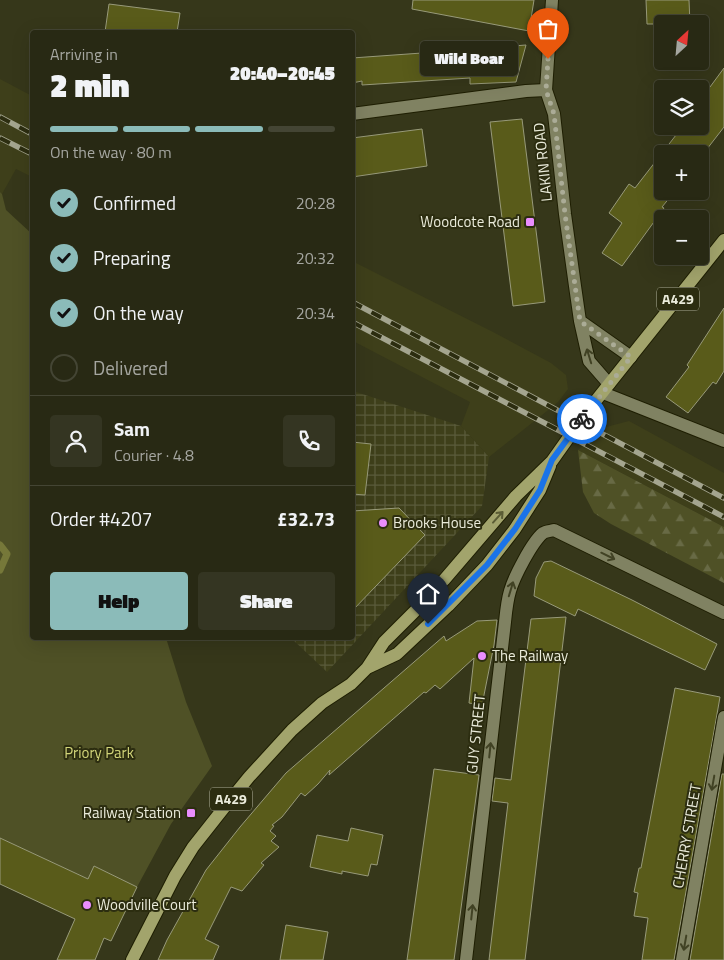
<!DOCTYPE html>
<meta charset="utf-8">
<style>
:root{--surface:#282914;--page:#343522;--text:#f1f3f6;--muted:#a5a6a0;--line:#444534;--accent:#8bbbb9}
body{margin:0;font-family:"Titillium Web",sans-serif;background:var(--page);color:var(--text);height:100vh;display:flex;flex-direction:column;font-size:19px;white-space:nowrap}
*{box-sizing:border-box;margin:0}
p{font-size:16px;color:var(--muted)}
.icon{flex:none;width:28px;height:28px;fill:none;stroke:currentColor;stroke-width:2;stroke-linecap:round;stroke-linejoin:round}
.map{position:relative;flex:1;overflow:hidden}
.panel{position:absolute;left:30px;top:30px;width:325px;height:610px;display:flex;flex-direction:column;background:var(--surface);border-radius:5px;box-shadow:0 5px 20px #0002,0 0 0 1px var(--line)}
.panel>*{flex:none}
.needle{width:32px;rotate:26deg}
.controls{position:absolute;left:654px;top:15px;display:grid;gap:10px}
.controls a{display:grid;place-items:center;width:55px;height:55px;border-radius:5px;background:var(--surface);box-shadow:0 5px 20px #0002,0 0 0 1px var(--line);font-size:25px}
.pin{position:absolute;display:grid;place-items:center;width:42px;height:42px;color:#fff;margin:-51px -21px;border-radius:50% 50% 50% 0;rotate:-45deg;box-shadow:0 0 5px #0007}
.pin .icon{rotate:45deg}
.courier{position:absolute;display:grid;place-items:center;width:50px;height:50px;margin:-25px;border:4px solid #1a73e8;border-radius:50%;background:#fff;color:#222;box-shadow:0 1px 6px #0007}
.bubble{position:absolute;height:35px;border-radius:5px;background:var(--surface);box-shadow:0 5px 20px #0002,0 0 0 1px var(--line);font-size:16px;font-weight:800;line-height:35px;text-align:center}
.overview em{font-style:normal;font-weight:800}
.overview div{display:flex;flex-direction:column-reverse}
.overview{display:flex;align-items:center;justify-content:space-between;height:85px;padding:0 20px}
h1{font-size:32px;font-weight:800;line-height:38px}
.bar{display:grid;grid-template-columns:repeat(4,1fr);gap:8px 5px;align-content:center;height:60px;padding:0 20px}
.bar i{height:6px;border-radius:4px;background:var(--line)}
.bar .selected{background:var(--accent)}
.bar p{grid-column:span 4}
.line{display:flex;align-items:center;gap:12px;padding:0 20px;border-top:1px solid var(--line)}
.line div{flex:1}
.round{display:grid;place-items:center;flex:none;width:52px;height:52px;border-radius:5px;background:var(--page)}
ol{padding:0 20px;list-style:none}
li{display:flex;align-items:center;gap:15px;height:55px}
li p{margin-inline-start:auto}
li .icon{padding:5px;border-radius:50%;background:var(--accent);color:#111;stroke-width:4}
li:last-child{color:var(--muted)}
li i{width:28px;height:28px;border:2px solid var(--line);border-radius:50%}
.action{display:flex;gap:10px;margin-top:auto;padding:10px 20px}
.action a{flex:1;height:58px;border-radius:5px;background:var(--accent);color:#111;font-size:20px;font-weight:800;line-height:58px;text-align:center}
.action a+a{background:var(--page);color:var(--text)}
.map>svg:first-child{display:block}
.built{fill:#3e3f1a}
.industrial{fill:url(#industrial-grid)}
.forest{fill:url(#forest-firs)}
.park{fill:#4f5126}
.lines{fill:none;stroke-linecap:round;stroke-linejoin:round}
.stream{stroke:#767839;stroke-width:7}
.building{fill:#595b1a;stroke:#989a7a}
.minor-casing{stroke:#1e1e02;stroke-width:14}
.tertiary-casing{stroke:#1e1e02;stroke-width:14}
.primary-casing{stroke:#1e1e02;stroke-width:14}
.minor{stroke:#808262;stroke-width:12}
.tertiary{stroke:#808262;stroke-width:12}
.primary{stroke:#a2a46c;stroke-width:12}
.rail-casing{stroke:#a4a58f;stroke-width:5.5}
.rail{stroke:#2c2d10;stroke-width:4;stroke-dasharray:11;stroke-linecap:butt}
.oneway{stroke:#414224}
.oneway2{stroke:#5b5d35}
.done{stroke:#abac97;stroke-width:5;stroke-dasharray:0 9}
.route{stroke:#1a73e8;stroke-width:6}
.poi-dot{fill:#ea8dfd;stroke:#2c2d10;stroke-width:2}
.labels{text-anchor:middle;stroke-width:4;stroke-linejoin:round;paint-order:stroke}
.shield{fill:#2c2d10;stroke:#b1b29d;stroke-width:1}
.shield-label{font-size:14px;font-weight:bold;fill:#eaebda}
.street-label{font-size:15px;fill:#eaebda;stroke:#2c2d10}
.poi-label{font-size:15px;fill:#eaebda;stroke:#2c2d10;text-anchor:start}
.park-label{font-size:15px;fill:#d2d579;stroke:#2c2d10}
</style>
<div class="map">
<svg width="724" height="960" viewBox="0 0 724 960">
<defs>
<pattern id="industrial-grid" width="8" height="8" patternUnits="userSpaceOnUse" patternTransform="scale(1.25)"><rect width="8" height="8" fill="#3e3f1a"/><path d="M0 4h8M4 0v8" fill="none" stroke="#5a5b3b"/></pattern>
<pattern id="forest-firs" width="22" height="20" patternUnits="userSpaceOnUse" patternTransform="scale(1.25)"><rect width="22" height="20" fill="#4f5126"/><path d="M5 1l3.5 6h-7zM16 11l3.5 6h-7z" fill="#686a45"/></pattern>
</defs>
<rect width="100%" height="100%" fill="#36371a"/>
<path class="built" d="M0,79L32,96V177L16,169L2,194L0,192Z
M352,261L493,332L551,363L566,375L568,389L558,402L552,407L489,457L461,426L470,402L353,341Z
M629,421L724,473V527L578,450L606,427Z"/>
<path class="industrial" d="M353,391L461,426L489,457L482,506L327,672L291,638H352Z"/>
<path class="forest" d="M578,450L724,527V583L611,524L594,513L583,492Z"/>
<path class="park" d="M0,192L2,194L6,210L32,234V638H166L186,702L212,766L171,824L137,887L94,866L88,879L0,838Z"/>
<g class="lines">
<path class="stream" d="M0,545L7,554L0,570"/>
</g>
<path class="building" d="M413,0H534L529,31L412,9Z
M646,0H689L690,24H647Z
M109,4L180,13L177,32H105Z
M526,45L516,82L470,84V78L362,85V81L352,83V58L436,52L472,59L474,49Z
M724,68V127L700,158V154H662V191H675L662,207L664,208L622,266L602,253L622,223L609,213L629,184L635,188L683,126H700V80L710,87Z
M522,119L545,302L513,306L490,122Z
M422,129L427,166L352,177V138Z
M724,308V371L716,384L713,382L688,413L666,397L689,367L687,365Z
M352,442L371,444L365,495L352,494Z
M399,508L425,535L352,611V511Z
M551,561L632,600L717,644L705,670L578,609L575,616L534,596L536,578L544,562Z
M566,617L525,960H489L508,803L492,801L495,778L511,780L531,619Z
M497,620L494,645L482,705L469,703L474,658L440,689L435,685L426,693L424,692L329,775L330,770L318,784L305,796L301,793L282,817L272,825L274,826L270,831L276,836L271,841L279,847L261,863L264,865L242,891L231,887L205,939L219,946L213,960H158L167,940L206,870L240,827L286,773L444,636L446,641L477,621Z
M675,688L720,697L674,960H642L648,918L634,916L638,893L634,892L639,868H641Z
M434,769L479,775L454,960H407Z
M722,774H724V960H690Z
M351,828L383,835L377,865L371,864L368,876L342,871V874L310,867L317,835L348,841Z
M0,838L88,879L94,866L137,887L111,941L104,938L95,960H57L75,919L0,884Z
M286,925L328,932L323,960H280Z"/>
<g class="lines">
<g class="minor-casing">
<path id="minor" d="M352,114L526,91L546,90
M603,393L724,441
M466,960L505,622C506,612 507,601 510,591C514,577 532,542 543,533C546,531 551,531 554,530L724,613
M682,960L724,717"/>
</g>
<g class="tertiary-casing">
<path id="tertiary" d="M552,0L546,90L554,114L565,214L575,286L580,321L589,361L609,384
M580,321L631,357"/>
</g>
<g class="primary-casing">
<path id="primary" d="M367,668L397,654L448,606L487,565L515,529L540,490L550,466
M132,960L175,876L193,847L223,809L249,777L292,730L322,703L351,684L367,668L384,642L415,611L444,580L516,496L552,461L586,413L724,240"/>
</g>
<use href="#minor" class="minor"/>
<use href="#tertiary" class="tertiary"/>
<use href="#primary" class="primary"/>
<g class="rail-casing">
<path id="rail" d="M0,117L32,134
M0,138L32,154
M352,302L724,498
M352,322L724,517"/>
</g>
<use href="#rail" class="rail"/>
</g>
<defs><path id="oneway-shaft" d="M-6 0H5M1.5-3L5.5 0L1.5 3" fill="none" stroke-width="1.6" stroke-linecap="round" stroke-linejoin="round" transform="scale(1.25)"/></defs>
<g class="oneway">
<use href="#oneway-shaft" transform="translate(589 356) rotate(-107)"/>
<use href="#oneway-shaft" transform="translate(608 556) rotate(26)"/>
<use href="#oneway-shaft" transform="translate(511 589) rotate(-73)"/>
<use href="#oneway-shaft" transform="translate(490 750) rotate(-84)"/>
<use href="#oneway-shaft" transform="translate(713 783) rotate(100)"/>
<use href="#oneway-shaft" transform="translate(472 912) rotate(-84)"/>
<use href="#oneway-shaft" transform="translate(685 943) rotate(100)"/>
</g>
<use class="oneway2" href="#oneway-shaft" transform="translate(498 517) rotate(-48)"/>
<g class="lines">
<path class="done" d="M548,59L546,90L554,114L565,214L580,321L631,357L582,419"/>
<path class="route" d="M428,624L487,565L515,529L540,490L552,460L582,419"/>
</g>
<g class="poi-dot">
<rect x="525" y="217" width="10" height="10" rx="2.5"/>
<circle cx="383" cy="523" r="5"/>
<circle cx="482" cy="656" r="5"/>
<rect x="186" y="808" width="10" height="10" rx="2.5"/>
<circle cx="87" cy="905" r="5"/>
</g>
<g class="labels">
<g class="shield">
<rect x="657" y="287.5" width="42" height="23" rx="4"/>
<rect x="210" y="787.5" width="42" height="23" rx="4"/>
</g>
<g class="shield-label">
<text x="678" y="304">A429</text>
<text x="231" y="804">A429</text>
</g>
<g class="street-label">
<text transform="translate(543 162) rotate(-96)" y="5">LAKIN ROAD</text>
<text transform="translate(476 734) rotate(-84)" y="5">GUY STREET</text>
<text transform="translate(687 836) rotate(-80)" y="5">CHERRY STREET</text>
</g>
<g class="poi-label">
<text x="520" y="227" text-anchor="end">Woodcote Road</text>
<text x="393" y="528">Brooks House</text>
<text x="492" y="661">The Railway</text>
<text x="181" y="818" text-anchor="end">Railway Station</text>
<text x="97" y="910">Woodville Court</text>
</g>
<g class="park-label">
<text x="99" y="758">Priory Park</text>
</g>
</g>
</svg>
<div class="controls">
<a><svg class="needle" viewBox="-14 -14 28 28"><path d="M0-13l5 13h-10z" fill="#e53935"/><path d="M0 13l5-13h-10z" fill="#a5a6a0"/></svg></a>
<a><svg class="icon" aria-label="layers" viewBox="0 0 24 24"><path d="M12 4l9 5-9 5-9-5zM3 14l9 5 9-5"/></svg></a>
<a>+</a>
<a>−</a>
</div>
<div class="pin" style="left:548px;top:59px;background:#ea580c"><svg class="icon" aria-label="bag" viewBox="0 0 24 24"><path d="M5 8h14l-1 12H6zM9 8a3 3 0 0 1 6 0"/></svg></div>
<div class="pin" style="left:428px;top:624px;background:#1f2937"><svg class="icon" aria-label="home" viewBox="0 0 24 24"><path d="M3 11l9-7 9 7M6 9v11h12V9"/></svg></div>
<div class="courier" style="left:582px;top:419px"><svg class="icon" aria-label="bike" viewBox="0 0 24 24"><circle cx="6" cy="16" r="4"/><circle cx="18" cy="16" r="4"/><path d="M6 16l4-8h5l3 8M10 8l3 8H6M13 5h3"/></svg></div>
<div class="bubble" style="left:420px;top:41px;width:98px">Wild Boar</div>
<section class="panel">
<div class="overview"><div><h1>2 min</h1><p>Arriving in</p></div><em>20:40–20:45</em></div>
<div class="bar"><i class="selected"></i><i class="selected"></i><i class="selected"></i><i></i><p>On the way · 80 m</p></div>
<ol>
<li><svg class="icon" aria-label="check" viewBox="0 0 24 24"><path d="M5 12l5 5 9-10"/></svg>Confirmed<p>20:28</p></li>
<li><svg class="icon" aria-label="check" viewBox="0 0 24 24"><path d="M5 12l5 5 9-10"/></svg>Preparing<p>20:32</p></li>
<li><svg class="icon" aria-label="check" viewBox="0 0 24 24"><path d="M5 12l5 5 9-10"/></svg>On the way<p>20:34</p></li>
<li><i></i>Delivered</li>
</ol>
<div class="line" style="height:90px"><a class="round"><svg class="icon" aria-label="person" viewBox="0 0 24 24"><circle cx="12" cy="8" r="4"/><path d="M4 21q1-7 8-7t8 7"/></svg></a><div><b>Sam</b><p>Courier · 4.8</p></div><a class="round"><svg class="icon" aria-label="phone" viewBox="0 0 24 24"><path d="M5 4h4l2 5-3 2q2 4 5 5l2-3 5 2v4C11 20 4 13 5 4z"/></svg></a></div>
<div class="line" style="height:65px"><div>Order #4207</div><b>£32.73</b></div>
<div class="action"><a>Help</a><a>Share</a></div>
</section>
</div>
